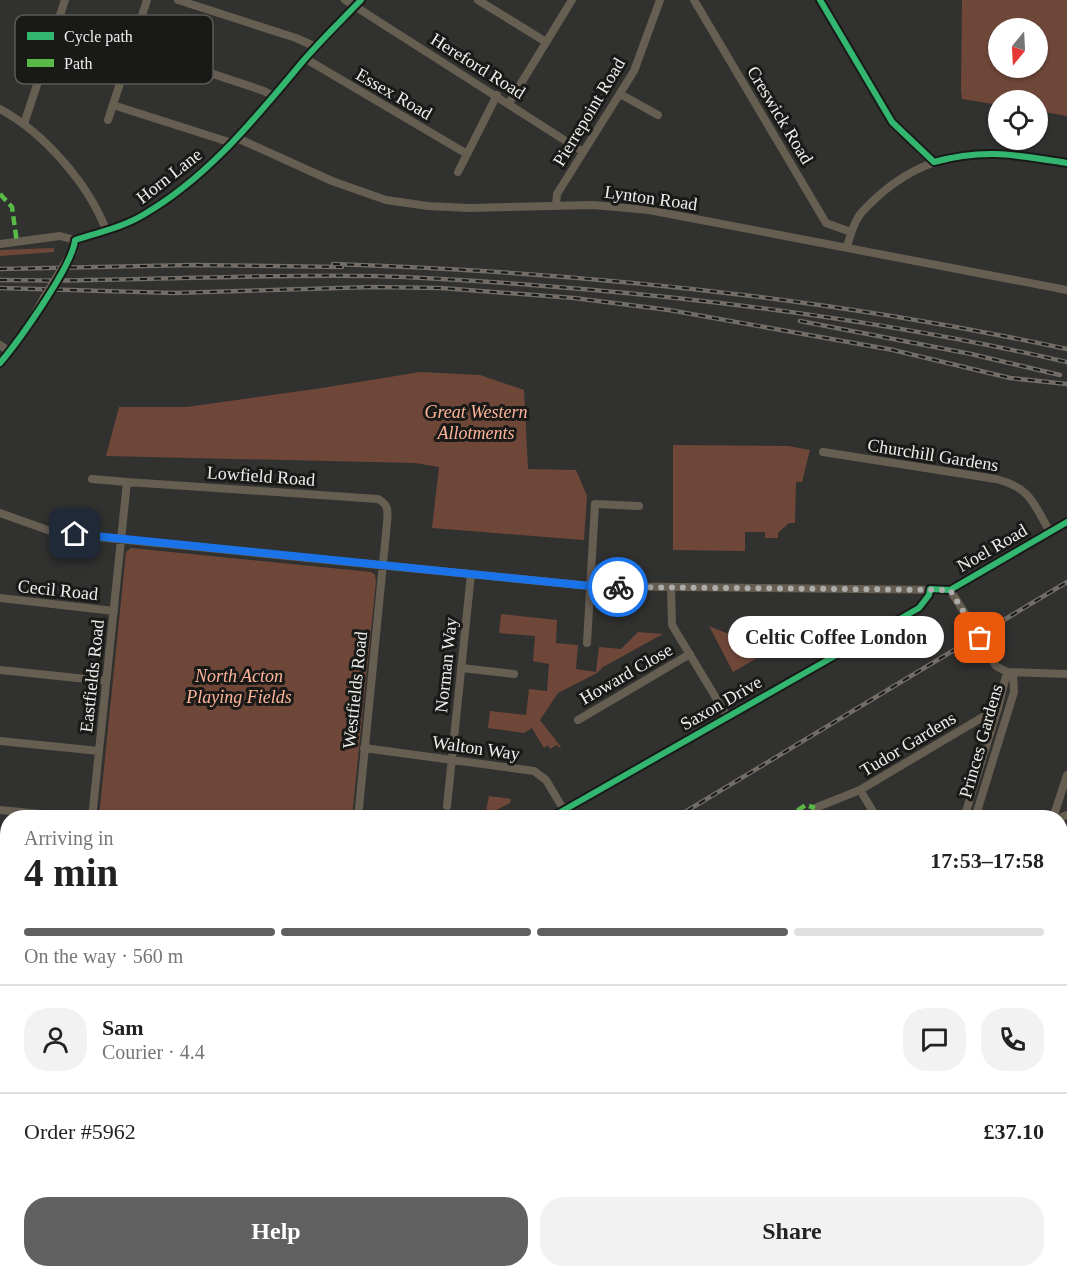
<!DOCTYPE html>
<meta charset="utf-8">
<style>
:root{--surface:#fff;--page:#f2f2f2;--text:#222;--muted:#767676;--line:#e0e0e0;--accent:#606060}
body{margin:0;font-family:Georgia,serif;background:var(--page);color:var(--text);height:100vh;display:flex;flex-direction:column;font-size:22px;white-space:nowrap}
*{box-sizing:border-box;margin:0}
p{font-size:20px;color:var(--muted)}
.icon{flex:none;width:33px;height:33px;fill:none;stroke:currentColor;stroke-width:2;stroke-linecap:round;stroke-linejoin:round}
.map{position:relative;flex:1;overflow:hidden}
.side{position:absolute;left:0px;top:810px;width:1068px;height:468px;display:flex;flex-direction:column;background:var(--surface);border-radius:24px 24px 0 0;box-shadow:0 2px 4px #0004}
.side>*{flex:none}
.needle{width:39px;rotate:198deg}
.buttons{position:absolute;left:988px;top:18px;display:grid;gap:12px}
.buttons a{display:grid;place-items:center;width:60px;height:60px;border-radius:50%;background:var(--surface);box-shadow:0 2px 4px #0004;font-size:30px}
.pin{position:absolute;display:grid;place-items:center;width:51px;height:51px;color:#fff;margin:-26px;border-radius:12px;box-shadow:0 3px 9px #0006}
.courier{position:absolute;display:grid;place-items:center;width:60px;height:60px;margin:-30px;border:4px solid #1a73e8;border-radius:50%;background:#fff;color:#222;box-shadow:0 2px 8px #0007}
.bubble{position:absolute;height:42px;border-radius:21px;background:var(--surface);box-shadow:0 2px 4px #0004;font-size:20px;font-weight:800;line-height:42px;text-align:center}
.headline em{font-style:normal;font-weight:800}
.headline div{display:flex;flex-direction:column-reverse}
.headline{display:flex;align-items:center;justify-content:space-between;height:102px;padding:0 24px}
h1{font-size:39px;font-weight:800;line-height:45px}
.bar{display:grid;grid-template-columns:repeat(4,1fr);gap:9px 6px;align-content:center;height:72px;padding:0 24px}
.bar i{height:8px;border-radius:4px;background:var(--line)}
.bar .current{background:var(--accent)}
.bar p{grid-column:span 4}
.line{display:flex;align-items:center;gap:15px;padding:0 24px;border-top:2px solid var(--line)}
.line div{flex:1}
.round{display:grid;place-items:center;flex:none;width:63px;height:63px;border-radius:24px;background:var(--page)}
.primary-button{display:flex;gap:12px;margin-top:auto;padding:12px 24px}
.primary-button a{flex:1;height:69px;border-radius:24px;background:var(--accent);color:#fff;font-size:24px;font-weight:800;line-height:69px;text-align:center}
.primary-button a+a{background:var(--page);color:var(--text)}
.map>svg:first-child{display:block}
.green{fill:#6f4739;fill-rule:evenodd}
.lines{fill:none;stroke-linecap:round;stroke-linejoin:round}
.minor{stroke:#675e52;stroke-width:8}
.major{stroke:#706656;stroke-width:9}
.highway{stroke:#766a59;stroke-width:12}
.rail-casing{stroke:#726d67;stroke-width:4.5}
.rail{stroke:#191a18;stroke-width:2;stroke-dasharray:7;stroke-linecap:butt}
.minor-bridge{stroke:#675e52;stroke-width:8}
.major-bridge{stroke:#706656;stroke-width:9}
.quiet{stroke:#58b947;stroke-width:4.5;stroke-dasharray:9 4.5;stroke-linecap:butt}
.cycleway-casing{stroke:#191a18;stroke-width:10}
.cycleway{stroke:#33b770;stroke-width:6}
.done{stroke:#acacab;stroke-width:6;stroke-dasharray:0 10.8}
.route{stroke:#1a73e8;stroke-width:8}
.labels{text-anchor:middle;stroke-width:6;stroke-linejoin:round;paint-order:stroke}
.street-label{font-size:18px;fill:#eeeeed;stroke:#191a18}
.park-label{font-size:18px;font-style:italic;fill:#ffb499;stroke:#191a18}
.key{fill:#191a18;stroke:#595a58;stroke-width:1.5}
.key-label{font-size:16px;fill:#eeeeed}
</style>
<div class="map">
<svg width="1067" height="1278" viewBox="0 0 1067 1278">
<rect width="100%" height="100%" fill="#313130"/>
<path class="green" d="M962,0H1067V116L1038,111V100H999V105L962,99L961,90ZM999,28H1038V68H999Z
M54,248V252L0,256V250Z
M420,372L480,375L524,390L528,469L576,470L587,496L584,540L432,528L439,467L415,463L106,456L119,407H187L322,388Z
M673,445L788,446L810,450L802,482H796L795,523H789L778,533V538H765V532H745V551L673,550Z
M131,548L371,572L375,575L376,581L352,817H99L126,552Z
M501,614L557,620L556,643L578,645L576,669L596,672L599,647L621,649L638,632L663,634L603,667L597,673L558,693L540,720L561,747L560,748L557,745L550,749L548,745L544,748L532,728L524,733L488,728L490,711L526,715L529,689L547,691L549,664L533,661L535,636L499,633Z
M810,622V627L733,672L709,626C733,636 754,645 780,633C793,628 795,624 810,622Z
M489,796L511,799L510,803L485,816Z"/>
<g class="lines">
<path class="minor" d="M178,0L296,38L316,47
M345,0L583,152
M478,0L546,42
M694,0L826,223L851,232
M820,0L892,122L934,162
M132,47L264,91L273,96
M306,59L467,154
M620,94L658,115
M509,103L572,0
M113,105L232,143
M0,109C44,133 88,183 106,230
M108,120L147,0
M24,124L65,0
M237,138L332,181L386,200L428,206L470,208L593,205L649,210L1067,290
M458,172L497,95
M556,205L557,194L634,71L660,0
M0,244L60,236L75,240
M847,247C855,216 860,212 884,191C944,142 996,152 1067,163
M0,345L10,352
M823,452L996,479C1031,488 1033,503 1050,532
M92,479L127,482
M0,513L56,533L590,586L950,590L1067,522
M671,587L672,625L727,716
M950,590L968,618
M0,598L114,611
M587,643L595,504L639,506
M992,659L996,666L1007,672L1067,674
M461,668L514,674
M0,670L106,681
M578,720L690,654
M0,741L99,751
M364,748L534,771L546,780L564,810
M860,790L877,818
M447,806L471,574
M0,810L81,818
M92,818L127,482L378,499C389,505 388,511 387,523L358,818
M550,818L919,608L929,595L930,589
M820,818L815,808L860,790L998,708
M964,818L998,708L1007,672
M975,818L1014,692L1013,672
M1053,818L1067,775
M1060,818L1067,815
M0,886H8
M1060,988H1067
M0,1032L8,1039
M1060,1155L1067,1143
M1060,1173L1067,1172
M1060,1262L1067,1260
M1059,1270L1061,1278
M300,1278L301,1270
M401,1278L402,1270
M504,1278V1270
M633,1278L634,1270
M878,1278L881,1270
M1012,1278L1014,1270"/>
<path class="major" d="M73,251L75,240C97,233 123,227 143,215C209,177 256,117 304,60C322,39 342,20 361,0
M0,363L28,327L45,297"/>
<path class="highway" d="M0,1113L8,1120
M0,1128L8,1136
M151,1270L159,1278
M169,1270L178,1278"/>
<g class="rail-casing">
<path id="rail" d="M333,264C580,272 825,297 1067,349
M0,269L193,265L342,267
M0,280C29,280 58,281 86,280C182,279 277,274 372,276C442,278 512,283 582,289C746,303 906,325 1067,362
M0,288L174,293L373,287L441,288L574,298L669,310L893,350L1010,378L1067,384
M800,321L971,354L1060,375
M675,818L1067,582
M1060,1056L1067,1048
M0,1144H8
M0,1179L8,1187
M0,1193L8,1199
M86,1270L95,1278
M943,1278L946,1270"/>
</g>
<use href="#rail" class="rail"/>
<path class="minor-bridge" d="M968,618L992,659"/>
<path class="major-bridge" d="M45,297L73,251"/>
<path class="quiet" d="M0,194L12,207L17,243
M786,818L806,805L815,808"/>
<g class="cycleway-casing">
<path id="cycleway" d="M820,0L892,122L934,162C985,148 1016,155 1067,163
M0,363C18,342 73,265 75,240C97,233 123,227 143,215C209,177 256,117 304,60C322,39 342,20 361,0
M550,818L919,608L929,595L930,589L950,590L1067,522"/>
</g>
<use href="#cycleway" class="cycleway"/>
</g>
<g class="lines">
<path class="done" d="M618,587L950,590L980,638"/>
<path class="route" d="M75,534L590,586L618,587"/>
</g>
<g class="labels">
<g class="street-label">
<text transform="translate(478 66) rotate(32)" y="6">Hereford Road</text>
<text transform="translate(394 94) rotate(30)" y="6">Essex Road</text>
<text transform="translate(589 112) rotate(-59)" y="6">Pierrepoint Road</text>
<text transform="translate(780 115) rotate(59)" y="6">Creswick Road</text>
<text transform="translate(169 176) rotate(-38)" y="6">Horn Lane</text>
<text transform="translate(651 198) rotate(8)" y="6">Lynton Road</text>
<text transform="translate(933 455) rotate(9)" y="6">Churchill Gardens</text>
<text transform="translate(261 476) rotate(4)" y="6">Lowfield Road</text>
<text transform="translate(992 548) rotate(-30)" y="6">Noel Road</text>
<text transform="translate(58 590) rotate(6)" y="6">Cecil Road</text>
<text transform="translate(446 665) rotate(-84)" y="6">Norman Way</text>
<text transform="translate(626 674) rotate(-30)" y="6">Howard Close</text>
<text transform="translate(92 676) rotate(-84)" y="6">Eastfields Road</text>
<text transform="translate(355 690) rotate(-84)" y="6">Westfields Road</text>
<text transform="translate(721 703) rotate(-30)" y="6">Saxon Drive</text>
<text transform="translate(981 741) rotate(-74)" y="6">Princes Gardens</text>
<text transform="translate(908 744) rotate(-31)" y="6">Tudor Gardens</text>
<text transform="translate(476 748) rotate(8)" y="6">Walton Way</text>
</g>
<g class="park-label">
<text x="476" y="418">Great Western<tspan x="476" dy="21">Allotments</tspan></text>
<text x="239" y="682">North Acton<tspan x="239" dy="21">Playing Fields</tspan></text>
</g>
</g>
<rect x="15" y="15" width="198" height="69" rx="9" class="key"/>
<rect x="27" y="32" width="27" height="8" fill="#33b770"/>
<rect x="27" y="59" width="27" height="8" fill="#58b947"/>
<g class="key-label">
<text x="64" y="42">Cycle path</text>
<text x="64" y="69">Path</text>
</g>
</svg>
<div class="buttons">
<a><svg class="needle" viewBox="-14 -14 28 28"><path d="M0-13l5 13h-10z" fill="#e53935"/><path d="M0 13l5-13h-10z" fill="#767676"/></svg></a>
<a><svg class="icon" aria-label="locate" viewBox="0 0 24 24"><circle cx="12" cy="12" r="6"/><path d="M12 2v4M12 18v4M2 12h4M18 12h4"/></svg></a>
</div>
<div class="pin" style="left:980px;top:638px;background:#ea580c"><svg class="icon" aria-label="bag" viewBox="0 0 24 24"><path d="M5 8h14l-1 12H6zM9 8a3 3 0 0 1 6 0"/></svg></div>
<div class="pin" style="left:75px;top:534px;background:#1f2937"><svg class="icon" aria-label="home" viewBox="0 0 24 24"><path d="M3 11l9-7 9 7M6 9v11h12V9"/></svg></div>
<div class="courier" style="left:618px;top:587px"><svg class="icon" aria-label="bike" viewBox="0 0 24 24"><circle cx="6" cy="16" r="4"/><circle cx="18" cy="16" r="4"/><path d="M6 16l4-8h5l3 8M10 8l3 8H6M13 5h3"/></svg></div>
<div class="bubble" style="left:728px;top:616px;width:216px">Celtic Coffee London</div>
<section class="side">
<div class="headline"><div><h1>4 min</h1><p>Arriving in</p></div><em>17:53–17:58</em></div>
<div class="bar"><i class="current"></i><i class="current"></i><i class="current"></i><i></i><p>On the way · 560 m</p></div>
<div class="line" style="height:108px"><a class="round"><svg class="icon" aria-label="person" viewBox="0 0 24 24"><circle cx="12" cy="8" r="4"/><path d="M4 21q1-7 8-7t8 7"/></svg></a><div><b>Sam</b><p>Courier · 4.4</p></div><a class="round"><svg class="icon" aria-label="chat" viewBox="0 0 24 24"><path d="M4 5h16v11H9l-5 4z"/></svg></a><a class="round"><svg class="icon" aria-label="phone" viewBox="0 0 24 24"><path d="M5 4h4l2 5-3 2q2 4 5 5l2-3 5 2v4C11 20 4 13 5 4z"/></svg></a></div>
<div class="line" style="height:78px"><div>Order #5962</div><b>£37.10</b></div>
<div class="primary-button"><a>Help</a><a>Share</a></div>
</section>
</div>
